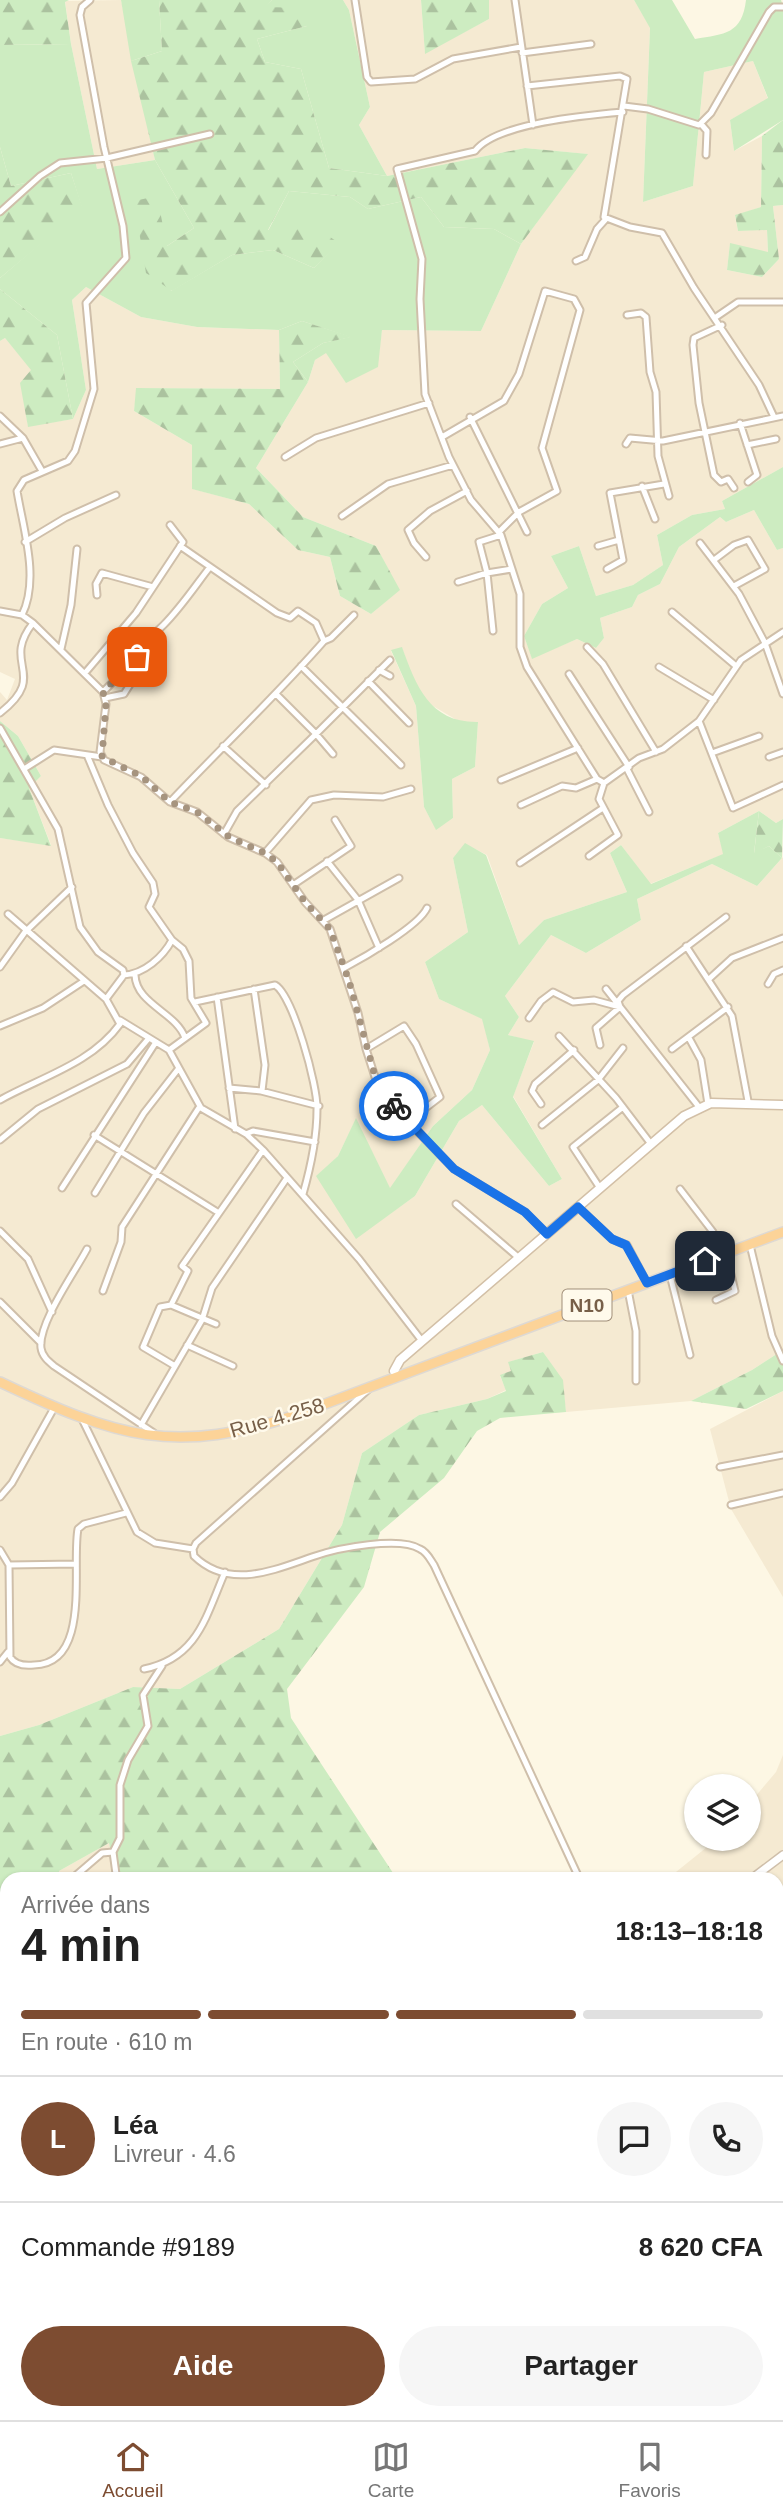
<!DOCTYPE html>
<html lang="fr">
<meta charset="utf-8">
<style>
:root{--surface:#fff;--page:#f6f6f6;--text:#222;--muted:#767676;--line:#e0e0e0;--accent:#7d4c31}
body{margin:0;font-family:Helvetica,sans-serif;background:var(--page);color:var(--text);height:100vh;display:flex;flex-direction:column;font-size:26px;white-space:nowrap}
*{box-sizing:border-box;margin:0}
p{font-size:23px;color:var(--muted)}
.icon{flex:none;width:38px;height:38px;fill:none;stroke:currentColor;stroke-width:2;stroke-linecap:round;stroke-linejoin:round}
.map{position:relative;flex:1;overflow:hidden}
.details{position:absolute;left:0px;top:1872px;width:784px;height:548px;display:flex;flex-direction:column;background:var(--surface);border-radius:21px 21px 0 0;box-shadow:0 2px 5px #0004}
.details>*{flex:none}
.controls{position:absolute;left:684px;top:1774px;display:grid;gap:14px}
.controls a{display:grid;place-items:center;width:77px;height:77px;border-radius:50%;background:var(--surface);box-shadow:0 2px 5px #0004;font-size:35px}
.pin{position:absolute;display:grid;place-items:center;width:60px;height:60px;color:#fff;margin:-30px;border-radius:14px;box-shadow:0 4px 10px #0006}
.courier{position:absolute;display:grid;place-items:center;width:70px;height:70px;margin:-35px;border:5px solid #1a73e8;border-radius:50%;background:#fff;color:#222;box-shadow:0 2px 9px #0007}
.summary em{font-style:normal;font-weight:700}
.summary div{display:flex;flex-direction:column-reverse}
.summary{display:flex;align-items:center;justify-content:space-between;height:119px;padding:0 21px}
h1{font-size:46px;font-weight:700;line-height:52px}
.bar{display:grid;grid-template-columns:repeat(4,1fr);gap:10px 7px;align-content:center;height:84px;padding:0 21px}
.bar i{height:9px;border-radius:5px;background:var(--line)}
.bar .current{background:var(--accent)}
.bar p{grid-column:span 4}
.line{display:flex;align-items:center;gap:18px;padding:0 21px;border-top:2px solid var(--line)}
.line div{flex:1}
.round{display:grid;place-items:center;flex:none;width:74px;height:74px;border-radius:37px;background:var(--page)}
.action{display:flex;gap:14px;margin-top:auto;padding:14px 21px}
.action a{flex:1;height:80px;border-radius:42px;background:var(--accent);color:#fff;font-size:28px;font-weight:700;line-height:80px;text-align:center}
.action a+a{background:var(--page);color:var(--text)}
.tabs{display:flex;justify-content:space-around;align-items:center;height:98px;border-top:2px solid var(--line);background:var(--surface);font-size:19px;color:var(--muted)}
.tabs a{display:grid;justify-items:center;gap:4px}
.tabs .current{color:var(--accent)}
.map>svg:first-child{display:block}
.residential{fill:#f5ead2;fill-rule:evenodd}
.green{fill:#cdecc1}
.forest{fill:url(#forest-firs)}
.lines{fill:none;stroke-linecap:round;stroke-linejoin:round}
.minor-casing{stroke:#cfbfaa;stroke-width:9}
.tertiary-casing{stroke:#cfbfaa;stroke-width:10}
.secondary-casing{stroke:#d3c0a7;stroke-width:11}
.trunk-casing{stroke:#ded9d3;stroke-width:12}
.minor{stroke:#fff;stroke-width:5}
.tertiary{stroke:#fff;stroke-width:7}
.secondary{stroke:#fff;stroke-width:8}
.trunk{stroke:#fcd398;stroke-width:9}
.done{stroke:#a6947f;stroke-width:7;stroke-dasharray:0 12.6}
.route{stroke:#1a73e8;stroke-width:9}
.labels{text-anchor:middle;stroke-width:5;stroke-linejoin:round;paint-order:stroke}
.shield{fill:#fffaeb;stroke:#a08e79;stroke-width:2}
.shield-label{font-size:19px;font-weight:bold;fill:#775f48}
.street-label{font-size:21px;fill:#775f48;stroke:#fffaeb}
</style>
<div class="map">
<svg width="783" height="2420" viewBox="0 0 783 2420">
<defs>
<pattern id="forest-firs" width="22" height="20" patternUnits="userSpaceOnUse" patternTransform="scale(1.75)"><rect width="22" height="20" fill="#cdecc1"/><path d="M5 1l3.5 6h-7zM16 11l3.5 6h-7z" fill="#abc29f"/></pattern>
</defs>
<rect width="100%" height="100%" fill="#fdf7e4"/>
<path class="residential" d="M121,0L155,160L97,169L71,44L65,1Z
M343,0H421L425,53L489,19V0H634L650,27L643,202L693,186L704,72L753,61L768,99L730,120L734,151L762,136L761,207L735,216L738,231L767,229L768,253L730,244L727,270L762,277L779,259L773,206L783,205V467L722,501L725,509L692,515L657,535L663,565L633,585L596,596L579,546L551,556L568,588L542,604L524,636L532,658L577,639L596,648L604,638L600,618L632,607L638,595L660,584L679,547L720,517L726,522L754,510L777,550L783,548V819L776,823L759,811L718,833L724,854L650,884L621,845L610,853L627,892L544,920L519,945L487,855L465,844L453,858L468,932L425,962L439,999L483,1019L490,1050L472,1090L433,1126L390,1189L356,1119L338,1156L317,1176L356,1238L415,1196L459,1121L482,1105L549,1186L562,1179L513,1096L534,1042L508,1035L519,1017L505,996L551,935L586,953L641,920L637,899L712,864L757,886L783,857V1350L752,1370L691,1401L566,1412L562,1380L543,1352L509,1362L511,1371L500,1376L506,1390L487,1399L419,1415L362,1453L342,1525L279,1629L180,1689L133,1687L39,1725L0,1736V838L51,845L29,788L41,776L18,736L0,721V692L7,700L15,679L0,672V341L5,338L32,370L21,383L28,426L73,419L86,390L72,300L86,287L141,317L197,327L279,330L280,389L137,388L134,411L192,445L193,489L249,504L298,550L330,557L340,596L371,614L399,590L376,546L303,517L256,468L308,382L315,360L326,352L346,382L377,367L382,330L481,331L521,244L587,154L525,148L387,176L359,125L370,107L349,10ZM402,648L415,685L428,703L460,722H478L475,767L452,779L453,818L436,829L424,807L416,706L391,651Z
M783,1391V1597L731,1509L710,1429Z
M783,1755V1979L777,1986V1880H666L717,1839H749V1804L776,1772Z
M109,1843L116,1874L121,1879H59V1871Z
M360,2413H456L462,2420H373Z
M592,2413H702L704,2420H595Z"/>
<path class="green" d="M121,0H159L162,51L131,61Z
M272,0H343L349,10L370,107L359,125L387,176L329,168L301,69L265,62L257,39L307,26L264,7Z
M634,0H672L695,39C725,34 742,34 746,0H781L783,6V120L734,151L730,120L768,98L753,61L704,72L693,186L643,202L650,28Z
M71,44L97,169L155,160L194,228L167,246L171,291L232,255L273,250L314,268L338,243L268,231L289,191L350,197L368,209L421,197L444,227L494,229L521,244L481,331L382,330L378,367L346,383L326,353L315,360L308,382L293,362L323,343L350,337L302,321L279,330L197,327L141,317L86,287L72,300L86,390L73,419L57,335L0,289V278L82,208L71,173L11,186L0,147V45Z
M783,467V548L777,550L754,510L726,522L720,517L679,547L660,584L638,595L632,607L600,618L604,638L596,648L577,639L532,659L524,636L542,604L568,588L551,556L579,546L596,596L633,585L663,565L657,535L692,515L725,509L722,501Z
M402,647C416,686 430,723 478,722L475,767L452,779L453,818L436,830L424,807L416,706L391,650Z
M759,811L754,853L769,846L782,858L757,886L712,864L637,899L641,920L586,953L551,935L505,996L519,1017L508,1035L534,1041L513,1097L562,1179L549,1186L482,1105L459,1121L415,1196L356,1239L316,1176L338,1156L356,1118L390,1188L433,1126L472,1090L490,1050L482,1019L439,999L425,962L468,932L453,858L465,843L486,855L519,945L544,920L627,892L610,853L621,845L651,884L723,854L718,833Z"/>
<path class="forest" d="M0,0H69L65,2L71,44L0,45Z
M159,0H272L265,7L302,8L307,26L257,39L265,62L301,69L329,168L387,176L525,148L588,154L521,244L494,229L444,227L421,197L368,209L350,197L289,191L268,230L309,223L339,243L314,268L273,250L232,255L172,291L146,273L134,201L157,196L167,246L194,228L155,160L131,61L162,51Z
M421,0H489V19L425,54Z
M783,120V205L773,206L779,259L762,277L727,270L730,243L768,252L767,230L738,231L735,215L761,207L762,136Z
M0,147L11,186L71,173L83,209L0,278Z
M0,289L57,335L73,419L28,427L20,383L31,370L5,338L0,341Z
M302,321L352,337L323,343L293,362L308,382L256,468L303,517L376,546L400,590L371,614L340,596L330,557L298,550L249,504L192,489V445L134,411L136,388L280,389L279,330Z
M0,721L18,736L41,776L29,788L51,846L0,838Z
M759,811L776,823L783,819L782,858L769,846L754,854Z
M783,1350V1391L746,1409L691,1401L752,1370Z
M543,1352L563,1380L566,1412L500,1418L477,1431L444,1478L380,1532L364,1587L287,1689L291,1718L397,1879H121L116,1874L109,1843L59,1871V1879L7,1880V2413H204L201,2420H0V1736L39,1725L133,1687L180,1689L279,1629L342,1525L362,1453L419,1415L487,1399L506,1391L500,1375L511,1371L508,1362Z
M278,2413H360L373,2420H285Z"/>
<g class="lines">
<g class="minor-casing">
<path id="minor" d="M355,0L367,77L371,82L415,79L453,59L521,47
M515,0L533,125
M522,53L591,44
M527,86L620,76L627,79L604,217L630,227L662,233L694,288L759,385L774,417
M624,106L648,109L699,125L711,113L769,12L774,7H783
M701,124L707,131L706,155
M0,212L40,176L60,163L107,158L210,134
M576,261L585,257L597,229L606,219
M627,315L641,313L646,317L650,372L656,392L658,456L669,496
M716,317L738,302H783
M722,325L694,338L693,345L699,403L714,475L721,482L728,479L734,488
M0,416L23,438L42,471
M470,417L527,532
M740,423L757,475L748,482
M442,437L504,401L519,374L545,291L574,299L580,310L542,448L557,491L519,512L501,530
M0,444L23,438
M626,444L630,438L663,441L783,416
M747,445L776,439
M285,457L316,438L429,403
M642,486L655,519
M342,516L388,484L453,465
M501,535L479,542L487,573L512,569
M25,542L65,518L116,495
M700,543L739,594L765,643L783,694
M180,546L277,613L290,618L298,611L316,623L324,641
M598,546L619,540
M426,557L414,543L408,530L430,511L467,491
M714,560L734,545L748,540L765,569L734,586
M607,569L623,560L610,493L664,484
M458,582L487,573L493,631
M97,595L96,584L102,573L153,587
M0,611L22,615L33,623L103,692L106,704L100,752L104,760L141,777L170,802L197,812L228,837L265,853L277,862L305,902L330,929L358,1013L366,1049L376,1080L387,1100L454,1169L525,1212L547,1234
M672,612L736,666
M22,615C40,579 23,528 17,491L24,480L68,461L75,451L94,389L86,303L126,258L123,226L104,147L80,15L82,7L90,0
M116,637L125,646C156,648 192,589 210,567
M587,647L603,664L656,752
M61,649L71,605L77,549
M301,666L401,765
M659,667L714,700
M379,670L390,676
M85,673L136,613L183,542L170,525
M569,674L629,767
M368,681L409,723
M103,692L137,657L133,646
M276,694L316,734L390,660
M105,698L124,694L134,678L160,660
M0,713C50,674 0,665 33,623
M699,721L733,808L783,785
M0,728L58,829L80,927L98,952L123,970L124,975L106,999L120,1024C91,1064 41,1077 0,1100
M223,746L266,785
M712,753L759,736
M87,755L108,805L133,853L153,883L155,894L149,907L172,940C163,957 144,974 124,975
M769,757L783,752
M24,769L54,750L102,757
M627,769L649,812
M501,780L578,748
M604,783L597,779L527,667L520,647V594L501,535L471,500L449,457L425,394L420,299L422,259L397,169L475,151C496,123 588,115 623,112
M170,802C221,748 275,697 324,641L331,638L354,615
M521,805L562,786L576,788L597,779
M224,834L237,811L316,734L333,754
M265,853L311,800L334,795L383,797L411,789
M589,856L618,835L599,799L604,783L639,758L663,749L699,721L741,660L783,632
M327,861L358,900L379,948
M520,863L603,808
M293,885L351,846L335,820
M8,914L106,999
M324,920L399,878
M686,946L732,1016L748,1101
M0,967L25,932L72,887
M344,968C363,958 419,926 427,908
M135,975C136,1004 177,1013 185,1038
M709,979L732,958L783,938
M768,984L774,974L783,970
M254,989L265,1065L262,1091
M606,989L699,1107
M217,997L235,1129
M195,1002L275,985C293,995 318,1087 317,1109C317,1139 311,1166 303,1194
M529,1018L541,1001L553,992L573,1002L594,1000L620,1007
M120,1020L169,1050L201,1108L246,1134L263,1150L359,1259L422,1341
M0,1026L43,1008L84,981
M559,1036L616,1098L651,1144
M689,1038L701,1060L708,1104
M600,1045L596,1028L620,1007L618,1001L623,995L726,917
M366,1049L404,1026L416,1044L440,1097L414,1117L411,1125
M672,1049L728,1007
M169,1050L206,1023L191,998L189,961L183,949L172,940
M229,1088L261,1091L319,1106
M541,1104L532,1091L535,1084L574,1050
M542,1125L598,1080L623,1048
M246,1134L253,1131L315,1142
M94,1135L219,1213
M0,1140L38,1109L127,1064L149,1038
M62,1188L156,1042
M600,1188L573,1147L623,1107
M680,1189L713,1232L723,1255
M95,1193L144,1113L179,1068
M456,1204L519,1258
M578,1207L612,1239L627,1245L647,1283
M0,1231L28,1259L52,1312
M750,1245L772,1336L783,1361
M87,1249C75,1272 38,1323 41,1348C42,1356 48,1361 54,1366L154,1433
M670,1275L690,1355
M628,1290L636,1331V1381
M103,1291L121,1242L122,1227L200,1106
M716,1300L735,1291L726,1254
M0,1302L41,1343
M171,1305L188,1271L182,1266L263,1150
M187,1345L233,1366
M175,1366L143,1347L160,1307L171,1305L216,1324
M369,1389L196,1543L193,1549L194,1556C230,1591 276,1569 315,1556C338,1548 400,1536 420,1549C427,1552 430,1559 434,1565L580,1880
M82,1419L137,1532L155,1543L193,1549
M141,1425L202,1320L212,1288L287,1178
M720,1467L783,1455
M0,1497L12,1483L54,1408
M731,1505L783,1493
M0,1550L9,1565L10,1657C15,1665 25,1666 34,1665C92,1664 71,1565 78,1529L84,1524L126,1513
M9,1565L76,1564
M0,1662L8,1652
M144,1669C198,1658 206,1616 225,1572
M74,1877L102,1853L113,1852
M123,1880L116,1874L113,1852L120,1838V1785L128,1760L148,1726L143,1695L162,1666
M777,1902L783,1899
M777,1925L783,1930
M777,2018L783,2015
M777,2052H783
M0,2115L7,2117
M0,2197L4,2192L7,2170
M777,2251L783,2262
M239,2413L249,2420
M651,2413L654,2420
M410,2420V2413
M683,2420L714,2413"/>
</g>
<g class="tertiary-casing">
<path id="tertiary" d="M750,1880L783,1855
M353,2420L356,2413"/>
</g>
<g class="secondary-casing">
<path id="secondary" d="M394,1371L400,1360L684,1116L711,1103L783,1105"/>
</g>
<g class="trunk-casing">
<path id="trunk" d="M0,1382C116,1437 175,1457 301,1413L783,1232"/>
</g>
<use href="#minor" class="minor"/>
<use href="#tertiary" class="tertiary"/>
<use href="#secondary" class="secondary"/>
<use href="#trunk" class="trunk"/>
</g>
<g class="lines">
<path class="done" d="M137,657L103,692L106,704L102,757L141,776L170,802L197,812L229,837L265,853L277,862L305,902L330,929L349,981L376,1080L394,1106"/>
<path class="route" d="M394,1106L454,1169L525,1212L547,1234L578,1207L612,1239L626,1245L647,1283L705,1261"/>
</g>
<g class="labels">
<rect class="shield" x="562.5" y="1289.5" width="49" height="31" rx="5"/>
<g class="shield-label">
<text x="587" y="1312">N10</text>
</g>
<g class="street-label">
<text transform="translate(277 1418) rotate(-16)" y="7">Rue 4.258</text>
</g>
</g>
</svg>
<div class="controls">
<a><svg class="icon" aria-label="layers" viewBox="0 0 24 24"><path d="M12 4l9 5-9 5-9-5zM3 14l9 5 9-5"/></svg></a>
</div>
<div class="pin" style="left:137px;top:657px;background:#ea580c"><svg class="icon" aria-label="bag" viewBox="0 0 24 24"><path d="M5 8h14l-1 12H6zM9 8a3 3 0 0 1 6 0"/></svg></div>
<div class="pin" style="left:705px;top:1261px;background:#1f2937"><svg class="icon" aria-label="home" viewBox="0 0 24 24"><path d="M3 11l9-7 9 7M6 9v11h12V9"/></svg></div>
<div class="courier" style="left:394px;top:1106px"><svg class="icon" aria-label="bike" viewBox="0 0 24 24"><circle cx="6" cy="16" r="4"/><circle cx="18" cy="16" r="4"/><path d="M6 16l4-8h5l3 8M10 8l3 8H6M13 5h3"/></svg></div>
<section class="details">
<div class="summary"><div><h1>4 min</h1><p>Arrivée dans</p></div><em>18:13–18:18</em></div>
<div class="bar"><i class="current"></i><i class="current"></i><i class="current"></i><i></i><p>En route · 610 m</p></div>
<div class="line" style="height:126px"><b class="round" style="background:var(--accent);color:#fff">L</b><div><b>Léa</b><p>Livreur · 4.6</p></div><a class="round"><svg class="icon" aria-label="chat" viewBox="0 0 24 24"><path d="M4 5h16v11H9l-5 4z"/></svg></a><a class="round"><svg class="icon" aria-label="phone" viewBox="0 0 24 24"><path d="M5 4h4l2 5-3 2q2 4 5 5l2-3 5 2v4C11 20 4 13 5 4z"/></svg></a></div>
<div class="line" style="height:91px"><div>Commande #9189</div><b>8 620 CFA</b></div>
<div class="action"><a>Aide</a><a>Partager</a></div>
</section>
</div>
<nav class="tabs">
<a class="current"><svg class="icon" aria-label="home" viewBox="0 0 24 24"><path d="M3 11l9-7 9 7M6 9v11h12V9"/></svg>Accueil</a>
<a><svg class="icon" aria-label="map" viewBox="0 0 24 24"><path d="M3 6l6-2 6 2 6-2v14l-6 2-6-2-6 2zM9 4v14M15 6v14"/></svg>Carte</a>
<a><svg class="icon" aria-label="saved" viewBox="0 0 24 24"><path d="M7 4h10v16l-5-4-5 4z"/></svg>Favoris</a>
</nav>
